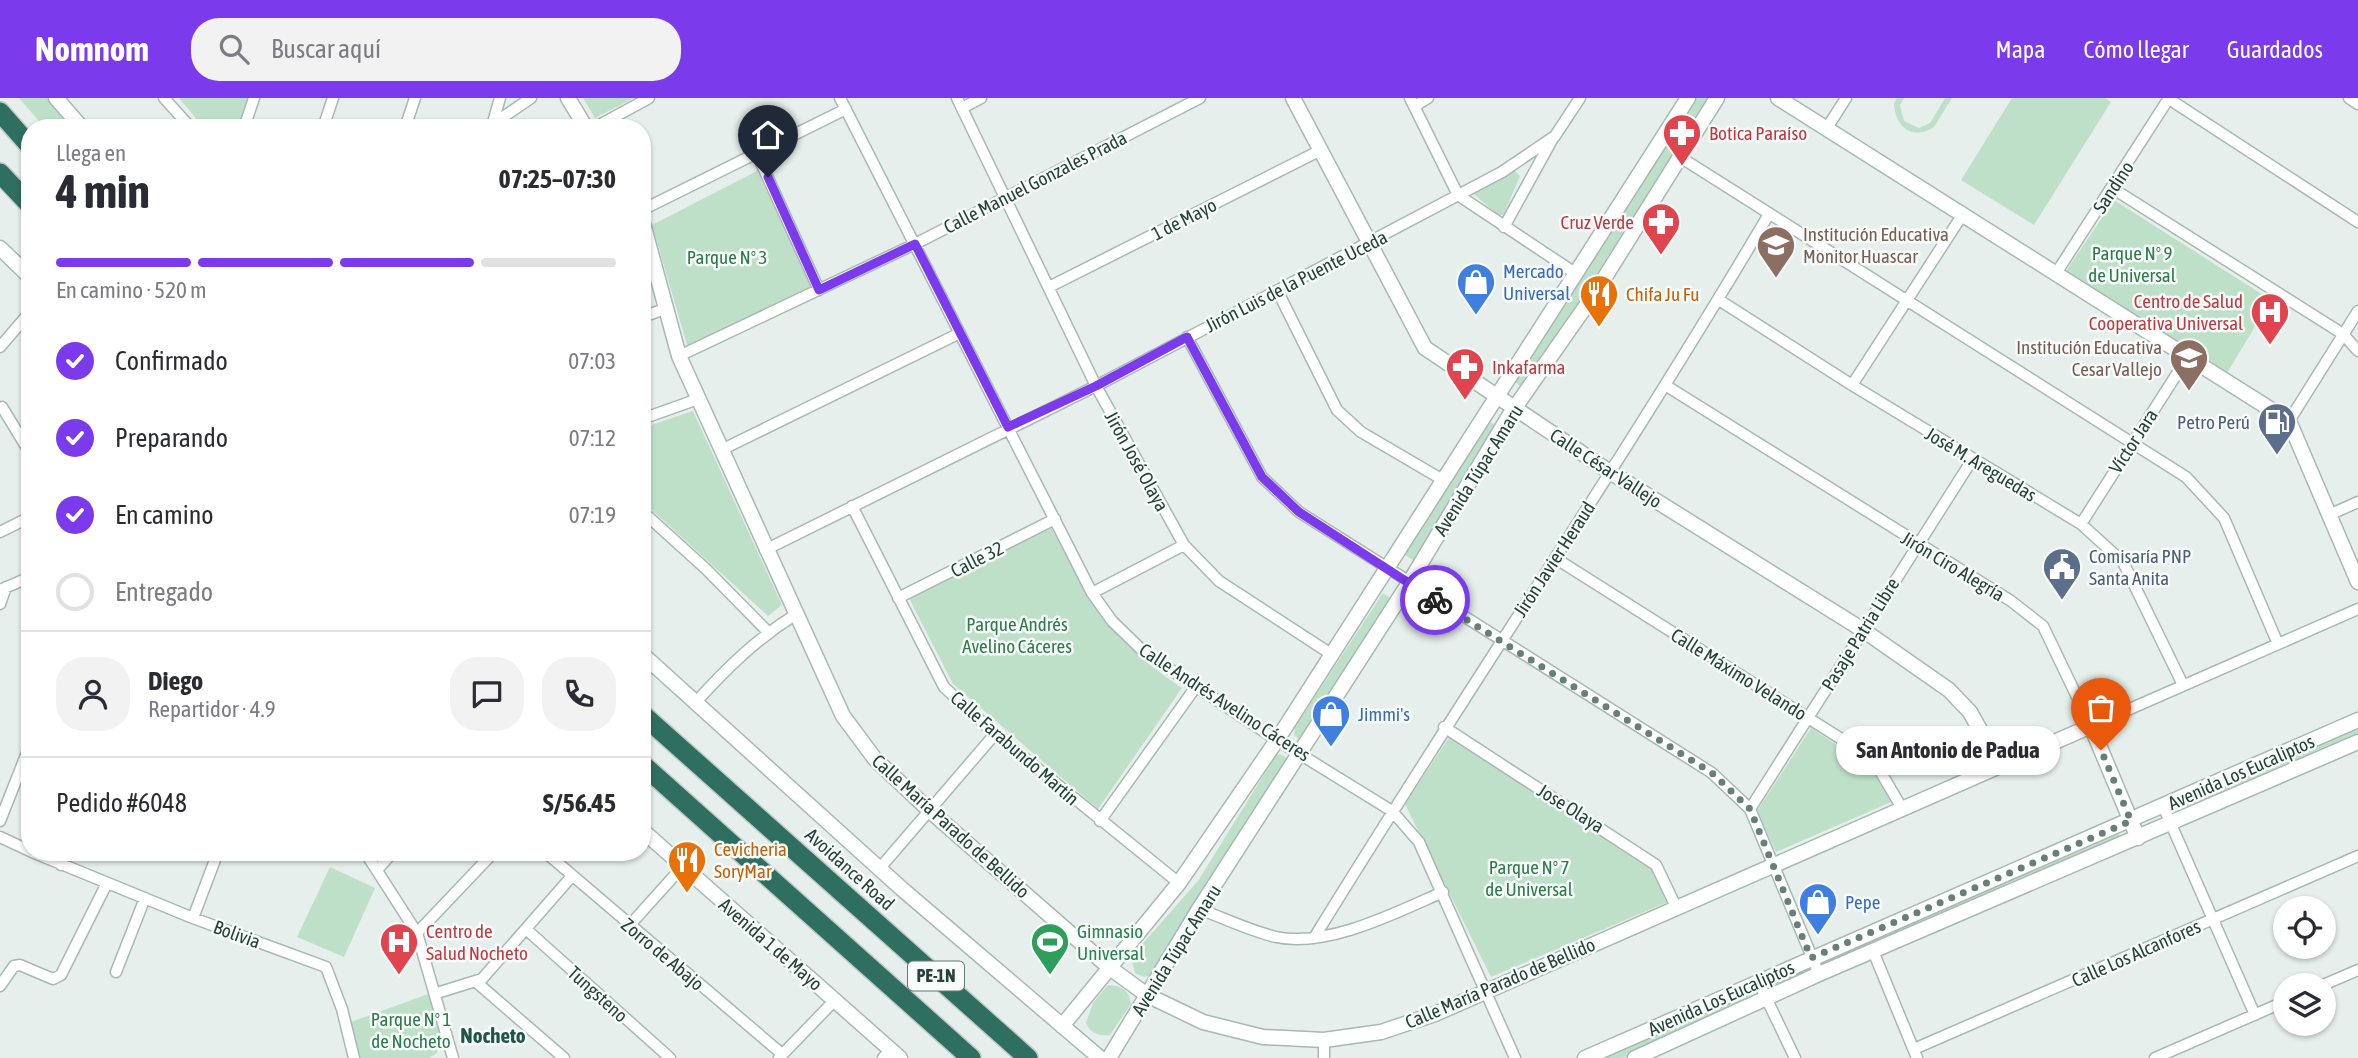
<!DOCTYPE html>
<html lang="es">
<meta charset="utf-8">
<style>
:root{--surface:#fff;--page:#f2f2f3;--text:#2b2b33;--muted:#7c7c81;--line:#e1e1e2;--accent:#7c3aed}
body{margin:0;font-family:"Asap Condensed",sans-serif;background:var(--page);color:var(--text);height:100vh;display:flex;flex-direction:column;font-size:26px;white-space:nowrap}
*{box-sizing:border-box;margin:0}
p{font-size:23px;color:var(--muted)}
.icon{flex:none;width:38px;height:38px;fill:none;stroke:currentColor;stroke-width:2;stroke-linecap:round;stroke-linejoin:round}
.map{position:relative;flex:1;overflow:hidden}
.side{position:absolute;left:21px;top:21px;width:630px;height:742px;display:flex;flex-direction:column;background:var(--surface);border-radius:28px;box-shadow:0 2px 5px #0004}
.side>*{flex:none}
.tools{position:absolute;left:2273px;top:798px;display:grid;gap:14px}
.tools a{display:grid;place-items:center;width:63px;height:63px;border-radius:50%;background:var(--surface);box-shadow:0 2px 5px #0004;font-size:35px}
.pin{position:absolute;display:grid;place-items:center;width:60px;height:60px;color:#fff;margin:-72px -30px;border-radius:50% 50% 50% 0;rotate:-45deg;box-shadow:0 0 7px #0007}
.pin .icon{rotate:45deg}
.courier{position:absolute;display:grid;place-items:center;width:70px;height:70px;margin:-35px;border:5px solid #7c3aed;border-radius:50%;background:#fff;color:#222;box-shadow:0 2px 9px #0007}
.bubble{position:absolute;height:49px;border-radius:24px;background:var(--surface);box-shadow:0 2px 5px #0004;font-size:23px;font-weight:700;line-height:49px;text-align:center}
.summary em{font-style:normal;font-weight:700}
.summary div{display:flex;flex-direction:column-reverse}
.summary{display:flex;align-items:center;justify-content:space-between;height:119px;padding:0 35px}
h1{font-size:46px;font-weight:700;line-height:52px}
.bar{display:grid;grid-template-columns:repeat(4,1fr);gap:10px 7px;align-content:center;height:84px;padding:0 35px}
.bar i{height:9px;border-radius:5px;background:var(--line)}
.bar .on{background:var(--accent)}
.bar p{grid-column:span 4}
.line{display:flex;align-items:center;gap:18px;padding:0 35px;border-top:2px solid var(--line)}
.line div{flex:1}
.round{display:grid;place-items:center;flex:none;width:74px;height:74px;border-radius:28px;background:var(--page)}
ol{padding:0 35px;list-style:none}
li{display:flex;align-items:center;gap:21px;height:77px}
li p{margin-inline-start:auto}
li .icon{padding:7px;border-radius:50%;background:var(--accent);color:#fff;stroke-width:4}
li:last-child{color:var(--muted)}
li i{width:38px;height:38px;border:4px solid var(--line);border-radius:50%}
header{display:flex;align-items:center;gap:42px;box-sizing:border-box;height:98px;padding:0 35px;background:var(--accent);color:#fff}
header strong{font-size:33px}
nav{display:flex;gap:38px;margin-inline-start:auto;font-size:24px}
.search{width:490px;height:63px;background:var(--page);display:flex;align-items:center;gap:18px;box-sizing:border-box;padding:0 24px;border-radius:28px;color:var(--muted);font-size:26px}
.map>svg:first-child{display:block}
.green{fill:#bfe0c8}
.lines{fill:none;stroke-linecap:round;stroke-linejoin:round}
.minor-casing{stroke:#a8b8b2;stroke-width:13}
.tertiary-casing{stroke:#a8b8b2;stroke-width:17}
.motorway-casing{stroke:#c2cac8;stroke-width:22}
.minor{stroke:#fff;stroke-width:10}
.tertiary{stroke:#fff;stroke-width:14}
.motorway{stroke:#2f6f62;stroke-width:19}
.done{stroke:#687f78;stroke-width:7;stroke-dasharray:0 12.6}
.route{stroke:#7c3aed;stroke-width:9}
.labels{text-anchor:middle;stroke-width:5;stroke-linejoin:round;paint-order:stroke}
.shield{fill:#f7fbf9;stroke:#637a73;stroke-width:2}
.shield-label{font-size:18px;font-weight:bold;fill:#24423a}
.health-label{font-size:19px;fill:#be3a42;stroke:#f7fbf9;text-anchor:start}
.street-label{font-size:19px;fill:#24423a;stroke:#f7fbf9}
.education-label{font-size:19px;fill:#785e54;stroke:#f7fbf9;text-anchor:start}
.park-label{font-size:19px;fill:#2d7a4b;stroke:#f7fbf9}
.shop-label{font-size:19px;fill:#366cbe;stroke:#f7fbf9;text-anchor:start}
.food-label{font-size:19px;fill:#c56008;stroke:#f7fbf9;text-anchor:start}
.service-label{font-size:19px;fill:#4e5e75;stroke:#f7fbf9;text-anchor:end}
.leisure-label{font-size:19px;fill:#27864d;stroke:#f7fbf9;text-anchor:start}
.neighbourhood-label{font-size:21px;font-weight:bold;fill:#1f5548;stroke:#f7fbf9}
</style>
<header>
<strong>Nomnom</strong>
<div class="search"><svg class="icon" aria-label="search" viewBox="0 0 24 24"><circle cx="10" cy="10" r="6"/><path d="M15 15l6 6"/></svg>Buscar aquí</div>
<nav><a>Mapa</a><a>Cómo llegar</a><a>Guardados</a></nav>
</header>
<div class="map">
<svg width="2358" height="960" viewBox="0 0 2358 960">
<rect width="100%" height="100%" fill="#e6efeb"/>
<path class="green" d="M19,0H47L72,30H45Z
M179,0H249L238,30H204Z
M583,0H634L595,20Z
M1696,0H1708L1524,291L1515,284Z
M1897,0H1904L1900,7L1904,23L1919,30L1930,25L1945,0H1952L1934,29C1912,43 1895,29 1894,5Z
M2012,0H2105L2111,4L2034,127L1961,82Z
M1514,72L1520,78L1504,116L1499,118L1474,96Z
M757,73L812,189L688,250L652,127Z
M2114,102L2271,202L2227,275L2064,176Z
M693,313L782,507L768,518L642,403V330Z
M1490,324L1499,330L1416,464L1405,457Z
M1051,429C1092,508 1106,538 1182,590L1098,711L953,586L909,500Z
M1383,495L1392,501L1305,639L1299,641L1294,637L1295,629Z
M2358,629V637L2182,714L2179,707Z
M1811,630L1872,670L1891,704L1776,754L1757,713Z
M1450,638L1658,774L1670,803L1491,879L1405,706Z
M1280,656L1289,661L1288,666L1151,877L1144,879L1135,875L1131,859L1198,783L1276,657Z
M2118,735L2120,739L1828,868L1827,861Z
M330,769L375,790L344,859L297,839Z
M1108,887C1121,888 1129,891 1131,906L1110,937C1099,938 1091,936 1086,925L1093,905Z
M431,895L439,925L437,955L429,960H360L351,924Z
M1751,895L1753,900L1623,960H1605Z"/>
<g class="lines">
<g class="minor-casing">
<path id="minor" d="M164,0L191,30
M840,0L1092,495L1112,523L1144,554L1277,642L1392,713L1419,744L1515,960
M957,0L1096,288L1184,447L1219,483L1331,556
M1410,0L1458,97L1575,175
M2349,0L2358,6
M2169,1L2358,124
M1415,8L1428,0
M962,10L981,0
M493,26L531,0
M492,28L500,0
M244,30L254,0
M323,30L333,0
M405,30L415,0
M594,30L649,0
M1827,30L1846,0
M757,56L819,192
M1680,59L2186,379L2224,420L2278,546
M2112,90L2343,236L2358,253
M642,112L846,11
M1504,129L1553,40
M2055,177L2169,0
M1049,189L1319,53
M1278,194L1337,312L1361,334L1443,382
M1719,202L1852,287L2081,426L2123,464L2183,587
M642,219L665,211
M1187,239L1262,379L1299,414L1712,675L1750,711L1819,876
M0,249L30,214
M679,258L915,146L1200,0
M1665,287L2011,503L2043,528L2091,628L2358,511
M1852,287L1961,119
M2,309L30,355
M642,321L698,301
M2289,323L2358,213
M721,352L960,235
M852,408L944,589L995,636L1179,785
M642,413L706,471L768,534
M2329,417L2358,404
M2081,426L2187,260
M0,434L30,419
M765,452L1096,288L1502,74L1555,38L1580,0
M1555,460L1873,661L1903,712
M0,492L30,479
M1092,495L1184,447
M898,500L1055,421
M0,506L6,489
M695,605C726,571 756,541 795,517
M1444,629L1656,767L1677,811
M2163,708L2255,917
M1750,711L1972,362
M0,723L30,647
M1100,723L1195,590
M0,739L30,753
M32,754L193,820L326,869L342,911L354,960
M365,754L417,835L453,960
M545,754L782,956
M61,767L66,754
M880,770L995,636
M378,771L393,754
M1199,811C1224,820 1250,833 1276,839C1328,850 1397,814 1443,794
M193,820L218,754
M629,828L683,768
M527,832L670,960
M417,835L494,754
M1314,840C1463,597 1624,362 1769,116
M1873,853L1917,960
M116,874L145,800
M475,883L564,960
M1758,883L1795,960
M2323,887L2358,872
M0,888L14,868L20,867L53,881L61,877L107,785
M437,895L482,881L572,778
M1914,951L2358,758
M779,960L835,902
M883,960L890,952
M1324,960V942
M2155,960L2286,903"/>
</g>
<g class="tertiary-casing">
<path id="tertiary" d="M56,0L82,30
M568,0L586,30
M1293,0L1425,250L1610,374L1863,532L1949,592L1970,614L2000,668
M1778,0L2289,323L2358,484
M642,122L679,258L843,618L875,661L929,712L1110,870L1147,897L1203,924L1263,939L1324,942L1381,934L1435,916L2091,628L2138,740
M0,150L30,179
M642,556L902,791L1100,960
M642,732L900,960
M1062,928L1179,785L1277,642L1688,0
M1109,960L1199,811L1409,485L1509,318L1595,195L1717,0
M1585,960L2358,622
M1635,960L1819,876L2358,644"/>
</g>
<g class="motorway-casing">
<path id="motorway" d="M0,14L30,48
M0,75L30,107
M642,616L1028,960
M642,666L971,960"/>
</g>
<use href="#minor" class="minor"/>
<use href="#tertiary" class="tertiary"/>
<use href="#motorway" class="motorway"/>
</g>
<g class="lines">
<path class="done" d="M1435,502L1712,675L1750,711L1811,860L2131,723L2101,652"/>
<path class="route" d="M768,79L819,192L915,146L1008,329L1096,288L1187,239L1262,379L1299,414L1435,502"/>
</g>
<defs>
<g id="pharmacy-pin" transform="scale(2.0125)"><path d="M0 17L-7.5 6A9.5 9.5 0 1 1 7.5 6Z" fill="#e0444e" stroke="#f7fbf9"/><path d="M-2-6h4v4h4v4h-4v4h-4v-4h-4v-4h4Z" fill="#fff"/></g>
<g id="school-pin" transform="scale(2.0125)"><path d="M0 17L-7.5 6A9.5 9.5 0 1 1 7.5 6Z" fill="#8d6e63" stroke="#f7fbf9"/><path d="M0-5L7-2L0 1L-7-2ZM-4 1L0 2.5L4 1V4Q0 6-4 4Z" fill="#fff"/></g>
<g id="shop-pin" transform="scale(2.0125)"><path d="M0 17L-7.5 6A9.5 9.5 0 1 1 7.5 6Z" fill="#3f7fe0" stroke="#f7fbf9"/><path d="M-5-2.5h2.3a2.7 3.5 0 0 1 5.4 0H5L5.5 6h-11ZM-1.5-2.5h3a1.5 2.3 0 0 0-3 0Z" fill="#fff"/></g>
<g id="restaurant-pin" transform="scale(2.0125)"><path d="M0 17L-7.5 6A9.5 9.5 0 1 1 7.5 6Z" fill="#e8710a" stroke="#f7fbf9"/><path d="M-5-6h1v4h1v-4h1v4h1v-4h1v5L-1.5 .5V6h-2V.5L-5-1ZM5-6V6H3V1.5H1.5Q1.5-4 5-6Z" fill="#fff"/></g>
<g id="hospital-pin" transform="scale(2.0125)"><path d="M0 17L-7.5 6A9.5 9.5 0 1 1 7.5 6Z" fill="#e0444e" stroke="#f7fbf9"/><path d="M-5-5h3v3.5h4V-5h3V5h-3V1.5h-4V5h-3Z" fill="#fff"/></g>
<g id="fuel-pin" transform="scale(2.0125)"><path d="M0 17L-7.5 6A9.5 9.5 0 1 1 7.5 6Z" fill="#5c6f8a" stroke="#f7fbf9"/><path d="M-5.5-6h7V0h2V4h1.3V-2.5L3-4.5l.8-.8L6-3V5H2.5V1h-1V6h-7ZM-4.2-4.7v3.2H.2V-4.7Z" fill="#fff"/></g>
<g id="civic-pin" transform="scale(2.0125)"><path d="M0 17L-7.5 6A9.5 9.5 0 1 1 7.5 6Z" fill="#5c6f8a" stroke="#f7fbf9"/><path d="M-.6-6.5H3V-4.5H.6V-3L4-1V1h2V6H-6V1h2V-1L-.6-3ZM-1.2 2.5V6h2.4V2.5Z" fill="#fff"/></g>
<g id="stadium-pin" transform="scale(2.0125)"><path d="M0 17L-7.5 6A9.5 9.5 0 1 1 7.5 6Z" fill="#2e9e5b" stroke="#f7fbf9"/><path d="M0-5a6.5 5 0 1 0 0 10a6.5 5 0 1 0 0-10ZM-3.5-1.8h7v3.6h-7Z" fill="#fff"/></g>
</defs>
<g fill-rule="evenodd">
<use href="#pharmacy-pin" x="1682" y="35"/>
<use href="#pharmacy-pin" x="1661" y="124"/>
<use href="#school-pin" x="1776" y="147"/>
<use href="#shop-pin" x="1476" y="184"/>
<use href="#restaurant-pin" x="1599" y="196"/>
<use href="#hospital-pin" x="2270" y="214"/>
<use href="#school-pin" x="2189" y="260"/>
<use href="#pharmacy-pin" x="1465" y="269"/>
<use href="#fuel-pin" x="2277" y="324"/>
<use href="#civic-pin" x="2062" y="469"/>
<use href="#shop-pin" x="1331" y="616"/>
<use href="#restaurant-pin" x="687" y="762"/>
<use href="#shop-pin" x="1818" y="804"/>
<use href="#hospital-pin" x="399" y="844"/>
<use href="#stadium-pin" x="1050" y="844"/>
</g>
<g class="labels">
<rect class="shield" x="908" y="863.5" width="56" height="29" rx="5"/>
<g class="shield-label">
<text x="936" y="884">PE-1N</text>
</g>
<g class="health-label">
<text x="1709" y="42">Botica Paraíso</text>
<text x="1634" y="131" text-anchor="end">Cruz Verde</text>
<text x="2243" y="210" text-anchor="end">Centro de Salud<tspan x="2243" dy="22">Cooperativa Universal</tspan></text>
<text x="1492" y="276">Inkafarma</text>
<text x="426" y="840">Centro de<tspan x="426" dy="22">Salud Nocheto</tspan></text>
</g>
<g class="street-label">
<text transform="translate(1035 84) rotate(-27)" y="7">Calle Manuel Gonzales Prada</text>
<text transform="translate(2113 89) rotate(-57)" y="7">Sandino</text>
<text transform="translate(1184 121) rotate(-27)" y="7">1 de Mayo</text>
<text transform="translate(1296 183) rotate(-27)" y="7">Jirón Luis de la Puente Uceda</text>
<text transform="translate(2133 343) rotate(-57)" y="7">Víctor Jara</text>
<text transform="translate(1137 363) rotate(61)" y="7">Jirón José Olaya</text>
<text transform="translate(1981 366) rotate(31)" y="7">José M. Areguedas</text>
<text transform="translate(1606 370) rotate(33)" y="7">Calle César Vallejo</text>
<text transform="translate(1478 372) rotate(-58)" y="7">Avenida Túpac Amaru</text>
<text transform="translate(977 461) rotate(-27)" y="7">Calle 32</text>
<text transform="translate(1554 461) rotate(-57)" y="7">Jirón Javier Heraud</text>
<text transform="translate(1953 468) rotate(31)" y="7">Jirón Ciro Alegría</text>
<text transform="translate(1860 536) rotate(-58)" y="7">Pasaje Patria Libre</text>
<text transform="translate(1739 576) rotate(32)" y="7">Calle Máximo Velando</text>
<text transform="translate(1225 604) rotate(33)" y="7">Calle Andrés Avelino Cáceres</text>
<text transform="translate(1015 650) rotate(41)" y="7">Calle Farabundo Martín</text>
<text transform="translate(2241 674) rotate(-24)" y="7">Avenida Los Eucaliptos</text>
<text transform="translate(1571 710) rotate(32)" y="7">Jose Olaya</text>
<text transform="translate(951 728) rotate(42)" y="7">Calle María Parado de Bellido</text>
<text transform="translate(850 771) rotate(42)" y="7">Avoidance Road</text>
<text transform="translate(237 836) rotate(20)" y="7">Bolivia</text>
<text transform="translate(771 846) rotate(41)" y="7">Avenida 1 de Mayo</text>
<text transform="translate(1176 852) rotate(-58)" y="7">Avenida Túpac Amaru</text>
<text transform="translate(2136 855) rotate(-24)" y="7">Calle Los Alcanfores</text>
<text transform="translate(663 856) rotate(40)" y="7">Zorro de Abajo</text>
<text transform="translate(1500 885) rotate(-23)" y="7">Calle María Parado de Bellido</text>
<text transform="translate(598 896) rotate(42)" y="7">Tungsteno</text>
<text transform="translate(1721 900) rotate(-24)" y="7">Avenida Los Eucaliptos</text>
</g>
<g class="education-label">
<text x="1803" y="143">Institución Educativa<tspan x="1803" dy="22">Monitor Huascar</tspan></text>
<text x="2162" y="256" text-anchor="end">Institución Educativa<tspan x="2162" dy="22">Cesar Vallejo</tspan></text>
</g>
<g class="park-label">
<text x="2132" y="162">Parque Nº 9<tspan x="2132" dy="22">de Universal</tspan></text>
<text x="727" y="166">Parque Nº 3</text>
<text x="1017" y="533">Parque Andrés<tspan x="1017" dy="22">Avelino Cáceres</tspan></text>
<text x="1529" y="776">Parque Nº 7<tspan x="1529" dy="22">de Universal</tspan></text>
<text x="411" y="928">Parque Nº 1<tspan x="411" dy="22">de Nocheto</tspan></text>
</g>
<g class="shop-label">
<text x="1503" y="180">Mercado<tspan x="1503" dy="22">Universal</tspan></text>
<text x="1358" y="623">Jimmi's</text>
<text x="1845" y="811">Pepe</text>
</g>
<g class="food-label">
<text x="1626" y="203">Chifa Ju Fu</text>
<text x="714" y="758">Cevicheria<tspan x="714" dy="22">SoryMar</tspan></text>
</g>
<g class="service-label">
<text x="2250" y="331">Petro Perú</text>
<text x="2089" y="465" text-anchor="start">Comisaría PNP<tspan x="2089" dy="22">Santa Anita</tspan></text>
</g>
<g class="leisure-label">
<text x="1077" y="840">Gimnasio<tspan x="1077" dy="22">Universal</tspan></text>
</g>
<g class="neighbourhood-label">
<text x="493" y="945">Nocheto</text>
</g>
</g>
</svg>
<div class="tools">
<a><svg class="icon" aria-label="locate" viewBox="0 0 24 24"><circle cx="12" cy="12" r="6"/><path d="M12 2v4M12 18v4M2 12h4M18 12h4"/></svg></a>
<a><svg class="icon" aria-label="layers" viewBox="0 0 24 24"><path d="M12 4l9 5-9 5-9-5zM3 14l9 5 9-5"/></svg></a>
</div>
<div class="pin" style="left:2101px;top:652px;background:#ea580c"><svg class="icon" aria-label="bag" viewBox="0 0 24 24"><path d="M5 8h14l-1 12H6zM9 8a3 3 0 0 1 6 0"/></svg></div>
<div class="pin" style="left:768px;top:79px;background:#1f2937"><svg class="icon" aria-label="home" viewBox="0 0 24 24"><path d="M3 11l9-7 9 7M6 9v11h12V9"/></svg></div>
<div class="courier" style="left:1435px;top:502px"><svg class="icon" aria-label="bike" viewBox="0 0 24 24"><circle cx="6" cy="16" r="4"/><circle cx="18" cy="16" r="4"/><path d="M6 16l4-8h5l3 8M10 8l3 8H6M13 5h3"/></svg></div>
<div class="bubble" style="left:1836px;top:628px;width:224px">San Antonio de Padua</div>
<section class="side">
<div class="summary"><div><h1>4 min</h1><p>Llega en</p></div><em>07:25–07:30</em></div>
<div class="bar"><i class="on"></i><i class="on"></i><i class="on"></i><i></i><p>En camino · 520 m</p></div>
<ol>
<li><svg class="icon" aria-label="check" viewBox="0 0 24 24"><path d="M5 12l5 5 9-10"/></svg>Confirmado<p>07:03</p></li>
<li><svg class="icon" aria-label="check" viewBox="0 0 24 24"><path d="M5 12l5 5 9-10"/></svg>Preparando<p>07:12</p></li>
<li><svg class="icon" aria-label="check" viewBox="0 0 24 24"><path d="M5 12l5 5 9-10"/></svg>En camino<p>07:19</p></li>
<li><i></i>Entregado</li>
</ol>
<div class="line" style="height:126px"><a class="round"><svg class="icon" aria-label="person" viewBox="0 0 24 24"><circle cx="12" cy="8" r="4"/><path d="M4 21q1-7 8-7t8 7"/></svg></a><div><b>Diego</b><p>Repartidor · 4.9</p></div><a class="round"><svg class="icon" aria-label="chat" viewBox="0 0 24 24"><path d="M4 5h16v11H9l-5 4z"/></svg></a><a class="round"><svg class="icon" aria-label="phone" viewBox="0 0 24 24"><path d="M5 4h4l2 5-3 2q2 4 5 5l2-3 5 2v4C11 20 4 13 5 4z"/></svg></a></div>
<div class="line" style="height:91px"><div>Pedido #6048</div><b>S/56.45</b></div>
</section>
</div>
